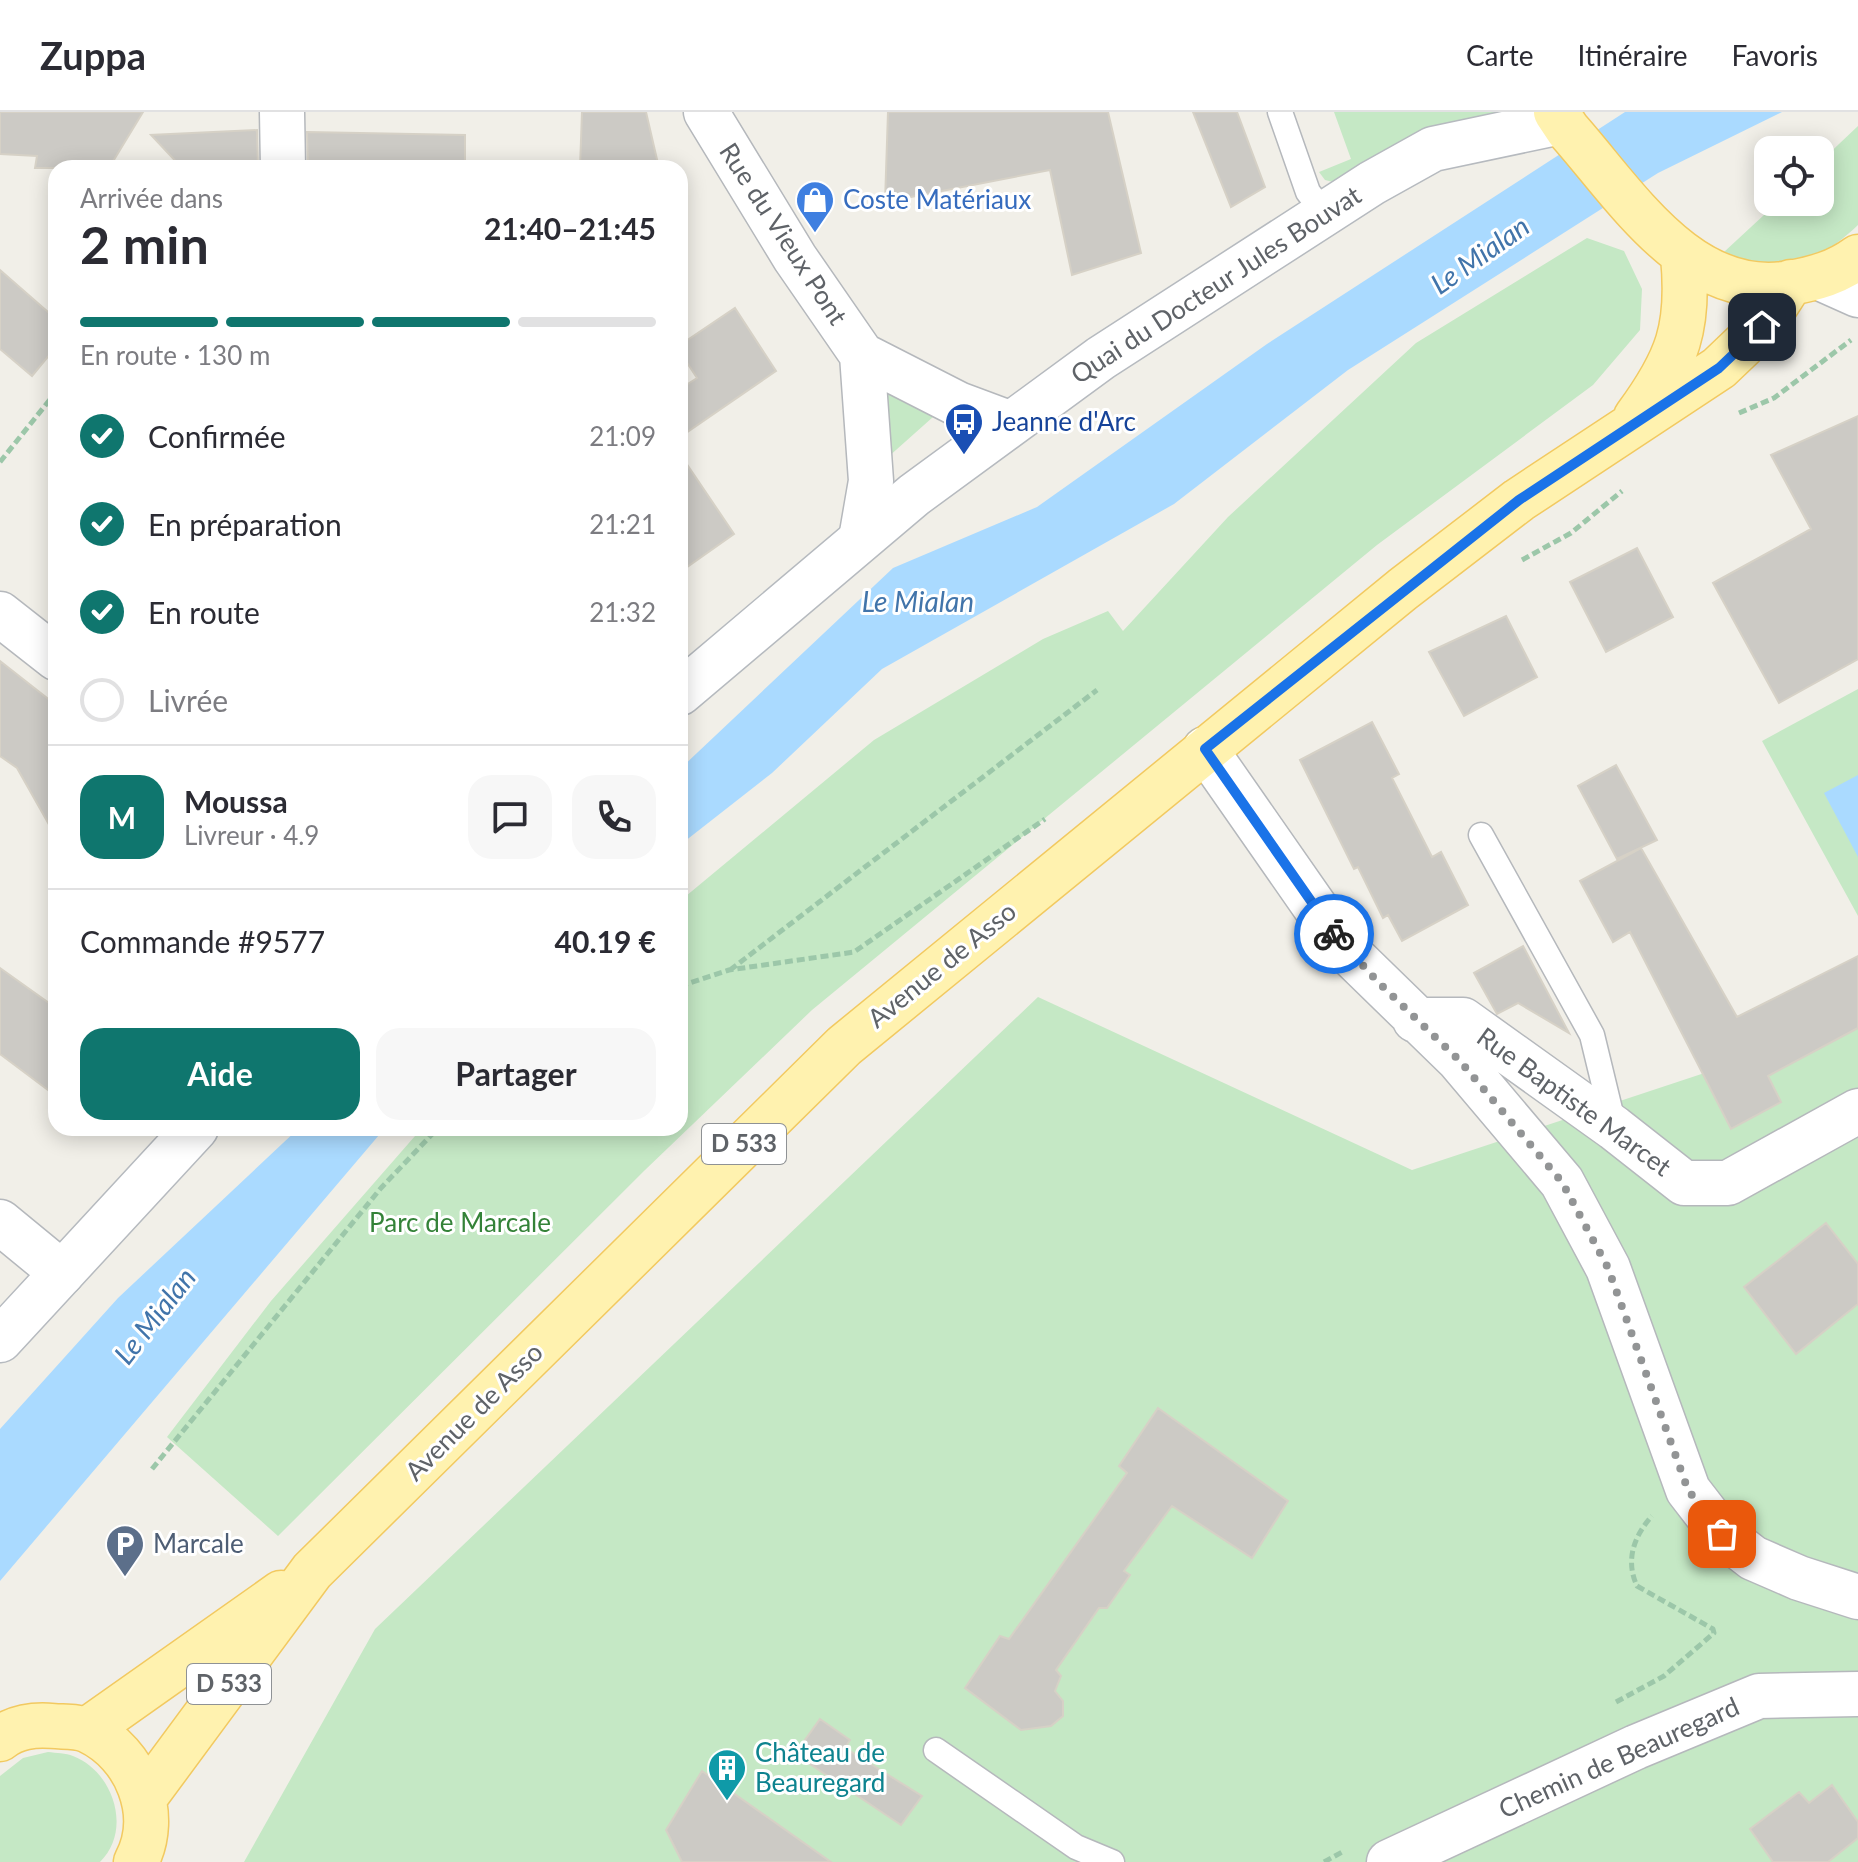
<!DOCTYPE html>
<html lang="fr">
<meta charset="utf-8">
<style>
:root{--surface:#fff;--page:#f7f7f7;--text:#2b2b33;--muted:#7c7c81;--line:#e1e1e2;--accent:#0f766e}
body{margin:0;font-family:Lato,sans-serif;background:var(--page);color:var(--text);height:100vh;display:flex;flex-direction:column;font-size:30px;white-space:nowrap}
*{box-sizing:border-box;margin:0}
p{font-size:26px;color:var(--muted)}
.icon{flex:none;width:44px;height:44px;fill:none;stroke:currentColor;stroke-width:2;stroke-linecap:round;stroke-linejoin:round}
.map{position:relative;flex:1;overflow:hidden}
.side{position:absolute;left:48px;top:48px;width:640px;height:976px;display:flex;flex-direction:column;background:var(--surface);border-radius:24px;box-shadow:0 4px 20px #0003}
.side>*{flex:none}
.tools{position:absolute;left:1754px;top:24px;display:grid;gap:16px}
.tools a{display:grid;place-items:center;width:80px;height:80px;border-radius:16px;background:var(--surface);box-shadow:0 4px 20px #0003;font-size:40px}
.pin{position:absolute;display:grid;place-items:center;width:68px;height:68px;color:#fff;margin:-34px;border-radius:16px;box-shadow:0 4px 12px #0006}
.courier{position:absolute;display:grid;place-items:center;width:80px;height:80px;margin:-40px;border:6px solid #1a73e8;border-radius:50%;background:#fff;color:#222;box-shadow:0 2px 10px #0007}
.summary em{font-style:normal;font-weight:700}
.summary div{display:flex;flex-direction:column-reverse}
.summary{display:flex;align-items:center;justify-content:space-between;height:136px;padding:0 32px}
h1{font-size:52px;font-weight:700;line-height:60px}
.bar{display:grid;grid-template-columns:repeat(4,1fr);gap:12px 8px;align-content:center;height:96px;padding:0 32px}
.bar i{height:10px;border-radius:6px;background:var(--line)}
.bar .on{background:var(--accent)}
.bar p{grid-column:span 4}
.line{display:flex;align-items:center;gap:20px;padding:0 32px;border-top:2px solid var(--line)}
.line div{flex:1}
.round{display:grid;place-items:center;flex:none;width:84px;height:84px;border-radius:24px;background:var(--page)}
ol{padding:0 32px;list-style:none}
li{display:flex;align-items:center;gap:24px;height:88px}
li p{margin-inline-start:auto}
li .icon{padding:8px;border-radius:50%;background:var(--accent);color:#fff;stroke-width:4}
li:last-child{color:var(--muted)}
li i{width:44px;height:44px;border:4px solid var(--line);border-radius:50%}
.button{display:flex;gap:16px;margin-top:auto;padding:16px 32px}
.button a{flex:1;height:92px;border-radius:24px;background:var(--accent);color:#fff;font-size:32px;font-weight:700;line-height:92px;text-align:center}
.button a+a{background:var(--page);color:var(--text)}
header{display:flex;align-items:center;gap:48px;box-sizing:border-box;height:112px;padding:0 40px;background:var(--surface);border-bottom:2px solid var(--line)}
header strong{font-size:38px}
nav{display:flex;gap:44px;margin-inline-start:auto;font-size:28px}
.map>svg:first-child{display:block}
.green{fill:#c5e8c5}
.water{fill:#aadaff}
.building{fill:#cccac5;stroke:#d6d1c6;stroke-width:2}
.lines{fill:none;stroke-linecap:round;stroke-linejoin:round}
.lane-casing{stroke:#b5b8bc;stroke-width:27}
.street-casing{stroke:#b5b8bc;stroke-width:47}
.secondary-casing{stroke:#b6babf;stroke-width:47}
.primary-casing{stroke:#f2c960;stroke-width:47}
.path{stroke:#9cc7a9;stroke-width:5;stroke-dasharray:8 4;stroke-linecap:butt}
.lane{stroke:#fff;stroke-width:24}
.street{stroke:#fff;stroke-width:44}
.secondary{stroke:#fff;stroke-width:44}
.primary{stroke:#fff2af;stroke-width:44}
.done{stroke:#929495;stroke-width:8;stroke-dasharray:0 14.4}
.route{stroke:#1a73e8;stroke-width:10}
.labels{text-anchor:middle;stroke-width:6;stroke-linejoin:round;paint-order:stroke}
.shield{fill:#fff;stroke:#8f9295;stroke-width:2}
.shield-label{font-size:24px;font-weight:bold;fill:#5f6368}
.shop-label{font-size:26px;fill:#366cbe;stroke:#fff;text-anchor:start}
.street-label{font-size:26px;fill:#5f6368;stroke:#fff}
.transit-label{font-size:26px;fill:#164399;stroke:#fff;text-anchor:start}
.park-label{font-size:26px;fill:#348238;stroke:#fff}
.service-label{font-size:26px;fill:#4e5e75;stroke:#fff;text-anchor:start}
.culture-label{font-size:26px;fill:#0d838f;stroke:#fff;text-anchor:start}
.water-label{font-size:28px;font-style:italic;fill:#4174aa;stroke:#fff}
</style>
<header>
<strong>Zuppa</strong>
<nav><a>Carte</a><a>Itinéraire</a><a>Favoris</a></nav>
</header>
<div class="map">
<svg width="1858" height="1750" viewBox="0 0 1858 1750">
<rect width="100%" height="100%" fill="#f1efe8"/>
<path class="green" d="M1334,0H1519L1337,71L1325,68L1319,60L1351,47Z
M1858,14V113C1817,152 1778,166 1724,140L1778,90H1820V50Z
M1587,126L1624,139L1642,177L1640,218L1593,273L1377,433L812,898L645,1058L278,1424L167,1325L271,1189L422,1016H680V789L874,628L1043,527L1108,499L1123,519L1228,405L1416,231Z
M877,270L942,297L878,354Z
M1858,577V804L1762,629Z
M1038,885L1412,1058L1858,910V1750H244L375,1517Z
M48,1640C56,1641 66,1641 73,1644C113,1659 133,1718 100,1750H0V1664L23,1646Z"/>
<path class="water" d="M1625,0H1782L1658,61L1348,258L1174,392L882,557L772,661L680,733V657L893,456L1037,395L1267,232Z
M1858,663V745L1824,681Z
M299,1016H385L0,1469V1317L118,1186Z"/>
<path class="building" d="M0,0H143L109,56H35L37,44L0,42Z
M582,0H646L659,56H580Z
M888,0H1108L1141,141L1072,163L1050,58L885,90Z
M1193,0H1237L1265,75L1231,95Z
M257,18L258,56H182L151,23Z
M307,20L465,23V56H308Z
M0,158L56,207V235L32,264L0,237Z
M735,196L776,259L680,325V277L697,266L680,240V233Z
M1858,304V547L1779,591L1713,471L1811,417L1771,343Z
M680,342L734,422L680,460Z
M1637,436L1673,505L1606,540L1570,470Z
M1506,504L1537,565L1464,604L1429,540Z
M0,549L56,593V725L17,656L0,644Z
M1372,610L1399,662L1392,666L1432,745L1441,740L1468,793L1402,829L1388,803L1383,806L1358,755L1354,757L1300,648Z
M1616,653L1657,728L1617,747L1578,674Z
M1641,736L1737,905L1858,844V916L1768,964L1781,990L1731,1017L1630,820L1613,830L1580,769Z
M1523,834L1569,921L1518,891L1497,902L1474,861Z
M0,856L56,896V984L0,942Z
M1826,1111L1858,1152V1192L1796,1242L1744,1175Z
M1158,1296L1288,1389L1252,1446L1172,1394L1124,1459L1130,1463L1107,1496H1099L1056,1558L1061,1564L1055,1579L1063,1589V1604L1051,1614L1021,1618L965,1576L1000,1524L1009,1527L1127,1361L1119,1354Z
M820,1607L850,1628L845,1636L922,1684L901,1713L795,1642Z
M702,1659L831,1750H682L666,1718Z
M1832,1673L1858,1710V1726L1828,1750H1773L1750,1717L1799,1680L1809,1691Z"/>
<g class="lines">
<g class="lane-casing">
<path id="lane" d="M1280,0L1308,80L1325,102
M1481,723L1592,923L1614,1014
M936,1638L1076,1735L1112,1750"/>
</g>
<g class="street-casing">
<path id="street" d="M282,0L283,56
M706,0L795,146L862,243L871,369L861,427
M1820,166L1858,183
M862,243L958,292L1009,311
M0,502L56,546
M1205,637L1343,835L1459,948L1562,1070L1608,1156L1688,1378L1722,1422L1753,1446L1799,1466L1858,1485
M1415,908H1463L1614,1016L1684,1071H1728L1858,999
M0,1110L62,1161
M1389,1750L1636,1635L1759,1584L1858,1582"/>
</g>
<g class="secondary-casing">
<path id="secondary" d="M680,581L914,383L1101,246L1372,71L1433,37L1561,10
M0,1228L196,1016"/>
</g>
<g class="primary-casing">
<path id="primary" d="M1556,0L1568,18C1625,82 1690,189 1790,171C1816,166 1836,161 1858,145
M1636,305C1678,248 1690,215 1683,144
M87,1618L281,1481
M0,1627C14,1615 35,1612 53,1614C64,1615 79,1614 89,1619C137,1642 161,1703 136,1750
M145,1685L312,1459L844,934L1403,477L1519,388L1719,256L1762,215L1791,170"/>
</g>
<path class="path" d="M1739,301L1774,286L1851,228
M0,350L56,280
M1522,448L1571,421L1622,379
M730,858L1097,578
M680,874L729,858L854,840L1045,707
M152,1357L381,1076L438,1016
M1616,1590L1664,1564L1714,1521L1713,1517L1637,1474C1625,1448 1634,1424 1652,1404
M1324,1750L1344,1739"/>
<use href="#lane" class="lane"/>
<use href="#street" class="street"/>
<use href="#secondary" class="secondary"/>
<use href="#primary" class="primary"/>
</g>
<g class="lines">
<path class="done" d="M1334,822L1379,871L1459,948L1562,1070L1608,1156L1688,1378L1722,1422"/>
<path class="route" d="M1334,822L1205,637L1519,388L1719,256L1762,215"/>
</g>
<defs>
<g id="shop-pin" transform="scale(2)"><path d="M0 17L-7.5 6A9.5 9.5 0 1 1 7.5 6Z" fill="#3f7fe0" stroke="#fff"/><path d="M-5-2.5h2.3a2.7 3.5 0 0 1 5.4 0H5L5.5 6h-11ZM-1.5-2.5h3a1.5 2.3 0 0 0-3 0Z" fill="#fff"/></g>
<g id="bus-pin" transform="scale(2)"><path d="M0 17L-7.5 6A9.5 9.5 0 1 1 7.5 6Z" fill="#1a4fb4" stroke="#fff"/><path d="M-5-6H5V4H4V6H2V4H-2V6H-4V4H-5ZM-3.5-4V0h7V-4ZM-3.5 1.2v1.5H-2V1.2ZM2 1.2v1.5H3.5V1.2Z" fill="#fff"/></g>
<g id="parking-pin" transform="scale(2)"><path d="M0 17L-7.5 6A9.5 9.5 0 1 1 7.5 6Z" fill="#5c6f8a" stroke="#fff"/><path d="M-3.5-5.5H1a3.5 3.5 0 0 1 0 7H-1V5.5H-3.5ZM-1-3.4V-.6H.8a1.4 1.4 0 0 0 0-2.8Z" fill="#fff"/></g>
<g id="building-pin" transform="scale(2)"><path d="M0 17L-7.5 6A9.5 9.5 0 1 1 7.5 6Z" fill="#0f9aa8" stroke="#fff"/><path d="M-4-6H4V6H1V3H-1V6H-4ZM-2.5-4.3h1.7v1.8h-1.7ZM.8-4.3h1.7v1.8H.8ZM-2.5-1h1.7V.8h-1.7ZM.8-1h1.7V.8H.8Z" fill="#fff"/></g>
</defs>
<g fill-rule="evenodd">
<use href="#shop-pin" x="815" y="88"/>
<use href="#bus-pin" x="964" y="310"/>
<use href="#parking-pin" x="125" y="1432"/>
<use href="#building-pin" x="727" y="1656"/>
</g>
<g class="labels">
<g class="shield">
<rect x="702" y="1012" width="84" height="40" rx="6"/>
<rect x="187" y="1552" width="84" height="40" rx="6"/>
</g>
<g class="shield-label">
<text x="744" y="1040">D 533</text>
<text x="229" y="1580">D 533</text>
</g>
<g class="shop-label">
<text x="843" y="97">Coste Matériaux</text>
</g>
<g class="street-label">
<text transform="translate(783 122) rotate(57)" y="9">Rue du Vieux Pont</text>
<text transform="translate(1216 173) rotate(-33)" y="9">Quai du Docteur Jules Bouvat</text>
<text transform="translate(942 853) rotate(-39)" y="9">Avenue de Asso</text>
<text transform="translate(1574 990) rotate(36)" y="9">Rue Baptiste Marcet</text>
<text transform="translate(474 1300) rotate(-45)" y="9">Avenue de Asso</text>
<text transform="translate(1619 1646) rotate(-24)" y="9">Chemin de Beauregard</text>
</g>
<g class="transit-label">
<text x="992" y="319">Jeanne d'Arc</text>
</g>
<g class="park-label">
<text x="460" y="1120">Parc de Marcale</text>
</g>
<g class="service-label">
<text x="153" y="1441">Marcale</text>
</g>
<g class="culture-label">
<text x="755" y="1650">Château de<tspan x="755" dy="30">Beauregard</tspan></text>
</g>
<g class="water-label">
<text transform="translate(1480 143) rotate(-35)" y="10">Le Mialan</text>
<text x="918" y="500">Le Mialan</text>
<text transform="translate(155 1204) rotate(-52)" y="10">Le Mialan</text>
</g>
</g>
</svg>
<div class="tools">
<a><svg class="icon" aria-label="locate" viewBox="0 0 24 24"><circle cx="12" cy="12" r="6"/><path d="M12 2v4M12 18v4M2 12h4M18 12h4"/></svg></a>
</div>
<div class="pin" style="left:1722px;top:1422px;background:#ea580c"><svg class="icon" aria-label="bag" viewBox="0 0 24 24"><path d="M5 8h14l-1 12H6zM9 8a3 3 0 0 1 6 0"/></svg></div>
<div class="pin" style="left:1762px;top:215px;background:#1f2937"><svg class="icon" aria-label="home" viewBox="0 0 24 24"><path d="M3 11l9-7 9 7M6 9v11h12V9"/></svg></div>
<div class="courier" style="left:1334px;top:822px"><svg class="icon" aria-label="bike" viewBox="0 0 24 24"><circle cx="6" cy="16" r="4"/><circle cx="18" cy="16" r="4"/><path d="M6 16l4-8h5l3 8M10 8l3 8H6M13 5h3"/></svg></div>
<section class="side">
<div class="summary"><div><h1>2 min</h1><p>Arrivée dans</p></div><em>21:40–21:45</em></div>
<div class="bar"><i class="on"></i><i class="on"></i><i class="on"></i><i></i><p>En route · 130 m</p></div>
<ol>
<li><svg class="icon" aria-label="check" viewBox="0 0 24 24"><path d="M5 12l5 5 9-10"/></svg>Confirmée<p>21:09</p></li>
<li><svg class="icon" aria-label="check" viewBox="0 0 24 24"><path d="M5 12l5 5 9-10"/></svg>En préparation<p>21:21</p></li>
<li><svg class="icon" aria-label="check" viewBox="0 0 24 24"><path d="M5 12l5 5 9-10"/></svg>En route<p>21:32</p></li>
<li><i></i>Livrée</li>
</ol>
<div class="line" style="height:144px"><b class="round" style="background:var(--accent);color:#fff">M</b><div><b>Moussa</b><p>Livreur · 4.9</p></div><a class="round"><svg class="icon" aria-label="chat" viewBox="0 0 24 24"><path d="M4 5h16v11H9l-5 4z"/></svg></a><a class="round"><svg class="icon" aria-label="phone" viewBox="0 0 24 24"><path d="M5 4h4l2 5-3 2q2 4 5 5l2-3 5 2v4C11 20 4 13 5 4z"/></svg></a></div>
<div class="line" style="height:104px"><div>Commande #9577</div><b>40.19 €</b></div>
<div class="button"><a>Aide</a><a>Partager</a></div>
</section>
</div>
